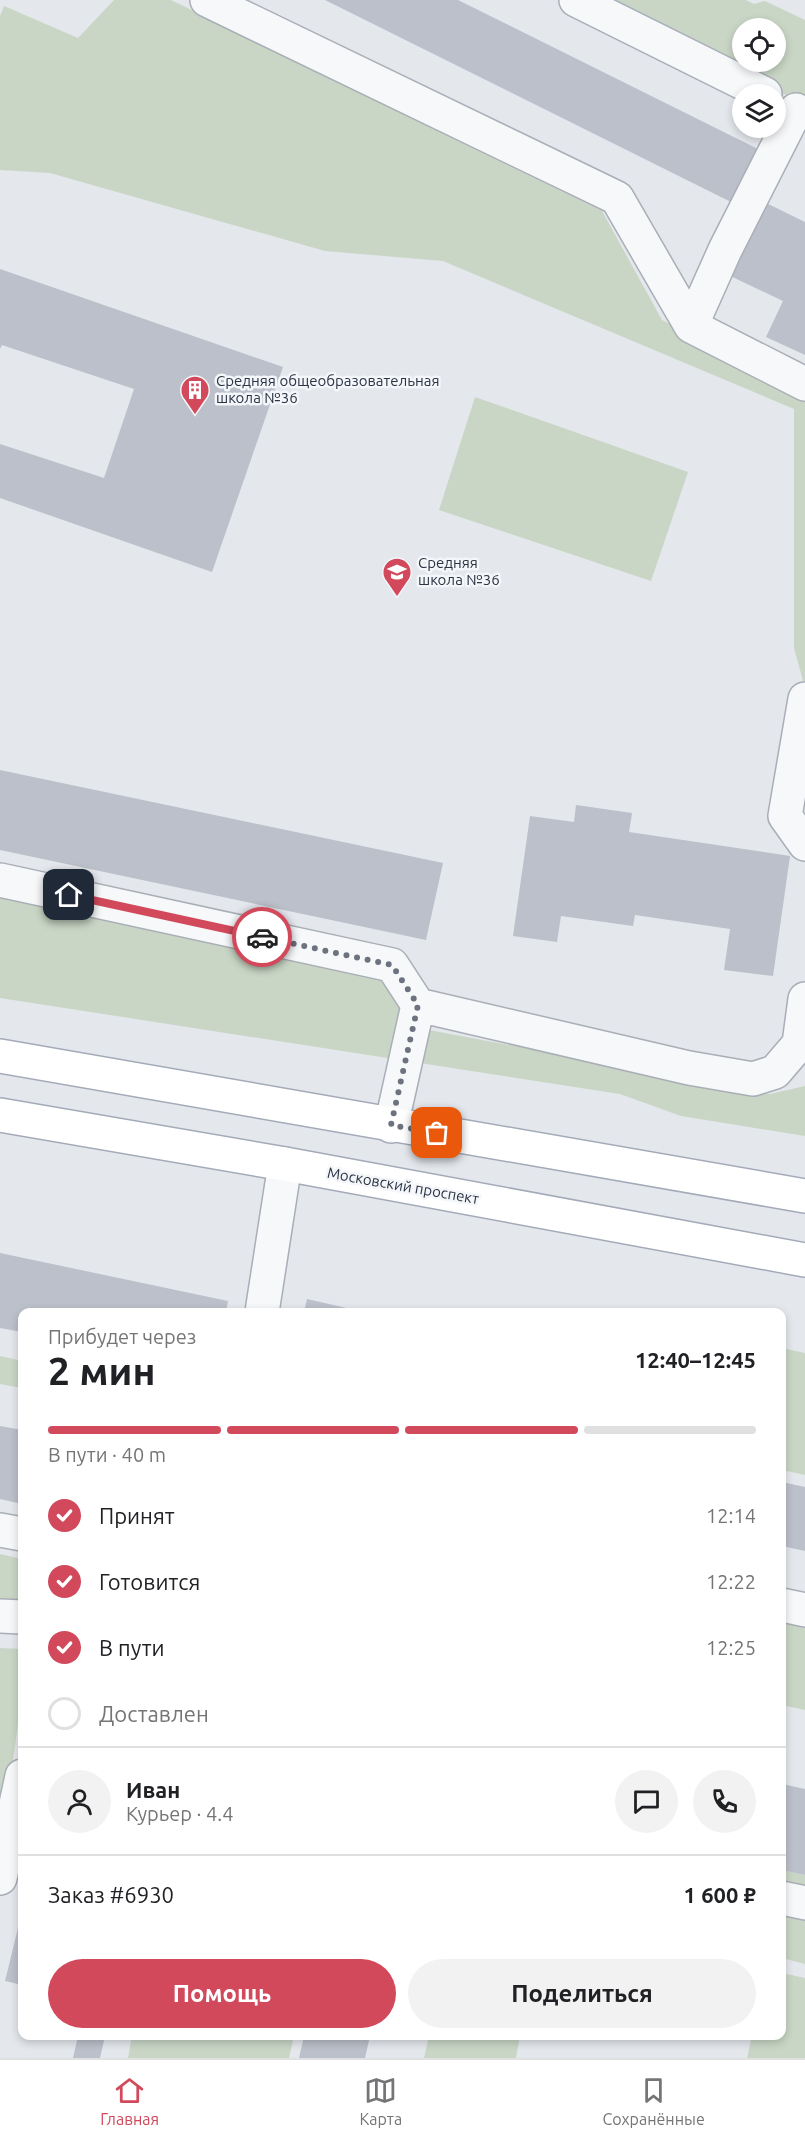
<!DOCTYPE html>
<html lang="ru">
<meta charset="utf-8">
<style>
:root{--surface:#fff;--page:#f2f2f2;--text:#202124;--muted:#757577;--line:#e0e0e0;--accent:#d1495b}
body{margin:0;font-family:Ubuntu,sans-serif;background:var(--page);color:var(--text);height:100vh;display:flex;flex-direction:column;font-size:22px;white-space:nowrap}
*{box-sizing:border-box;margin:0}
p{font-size:20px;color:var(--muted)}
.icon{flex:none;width:33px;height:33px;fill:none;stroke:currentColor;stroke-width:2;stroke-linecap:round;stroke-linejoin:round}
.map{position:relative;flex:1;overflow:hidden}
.panel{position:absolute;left:18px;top:1308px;width:768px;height:732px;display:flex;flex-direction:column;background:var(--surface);border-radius:12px;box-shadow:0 3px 9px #0003}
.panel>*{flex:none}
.tools{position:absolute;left:732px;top:18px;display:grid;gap:12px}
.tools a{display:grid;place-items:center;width:54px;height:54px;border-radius:50%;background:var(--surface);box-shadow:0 3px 9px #0003;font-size:30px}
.pin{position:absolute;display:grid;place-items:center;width:51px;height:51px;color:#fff;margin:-26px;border-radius:12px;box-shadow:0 3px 9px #0006}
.courier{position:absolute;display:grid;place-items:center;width:60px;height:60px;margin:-30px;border:4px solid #d1495b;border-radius:50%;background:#fff;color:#222;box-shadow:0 2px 8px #0007}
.headline em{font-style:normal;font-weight:700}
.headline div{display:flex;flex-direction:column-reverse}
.headline{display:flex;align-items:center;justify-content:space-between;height:102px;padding:0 30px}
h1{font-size:39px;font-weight:700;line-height:45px}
.bar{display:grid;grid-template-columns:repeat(4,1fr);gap:9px 6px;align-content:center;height:72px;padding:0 30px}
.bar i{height:8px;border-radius:4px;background:var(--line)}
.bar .current{background:var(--accent)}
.bar p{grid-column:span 4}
.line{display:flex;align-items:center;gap:15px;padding:0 30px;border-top:2px solid var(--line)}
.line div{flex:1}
.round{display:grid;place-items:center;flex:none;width:63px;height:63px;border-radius:32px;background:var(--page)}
ol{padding:0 30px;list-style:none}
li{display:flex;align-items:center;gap:18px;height:66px}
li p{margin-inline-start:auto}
li .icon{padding:6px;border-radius:50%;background:var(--accent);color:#fff;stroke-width:4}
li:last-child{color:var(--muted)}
li i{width:33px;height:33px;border:3px solid var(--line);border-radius:50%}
.cta{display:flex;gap:12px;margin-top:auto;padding:12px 30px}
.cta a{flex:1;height:69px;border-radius:36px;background:var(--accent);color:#fff;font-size:24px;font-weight:700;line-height:69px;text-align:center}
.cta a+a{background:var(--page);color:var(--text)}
.menu{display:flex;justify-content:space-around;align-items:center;height:84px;border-top:2px solid var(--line);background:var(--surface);font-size:16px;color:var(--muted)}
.menu a{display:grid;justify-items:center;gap:3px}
.menu .current{color:var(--accent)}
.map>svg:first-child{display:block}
.green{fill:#c9d6c5;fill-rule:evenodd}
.building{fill:#bbc0ca}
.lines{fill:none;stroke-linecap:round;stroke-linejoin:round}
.minor-casing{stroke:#a9aeb7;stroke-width:36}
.major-casing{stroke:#a3abb8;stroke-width:36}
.minor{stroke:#f7f8fa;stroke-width:33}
.major{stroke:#fff;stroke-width:33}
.done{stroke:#6c737f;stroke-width:6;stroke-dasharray:0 10.8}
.route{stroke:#d1495b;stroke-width:8}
.labels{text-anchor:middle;stroke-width:5;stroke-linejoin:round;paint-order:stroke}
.poi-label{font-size:15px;fill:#2b3445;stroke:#f4f6f9;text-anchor:start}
.street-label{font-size:15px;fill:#2b3445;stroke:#f4f6f9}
</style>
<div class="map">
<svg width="805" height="2058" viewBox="0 0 805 2058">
<rect width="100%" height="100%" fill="#e4e7ec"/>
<path class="green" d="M114,0H171L602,211L662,320L794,389L805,398V688L794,648V409L443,261L325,251L50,173L0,170V16L4,6L78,38Z
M592,0H746L754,4L765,1L805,20V104ZM742,28H776V62H742Z
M475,397L688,472L651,581L439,510Z
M0,897L386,977L429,1030L770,1094L805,1086V1136L681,1116L620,1094L0,998Z
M782,1348L805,1353V1475L782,1470Z
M0,1356L22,1361V1388L0,1384Z
M0,1554L22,1559V1600L0,1598Z
M782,1622L805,1626V1710L782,1705Z
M0,1648L22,1649C22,1711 14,1764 0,1824Z
M782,1870L805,1875V1964L782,1958Z
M782,1973L805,1978V2058H747L752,2036H782Z
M132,2036H176L195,2038L196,2036H294L289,2058H128Z
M429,2036H520L516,2058H424Z"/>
<path class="building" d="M325,0H458L764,152L737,205Z
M760,200L805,222V355L766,337L783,301L726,274Z
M0,269L283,367L212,572L0,498V444L104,478L134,389L2,345L0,349Z
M0,770L443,863L426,940L0,850Z
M576,805L632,813L629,832L790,856L773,976L724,970L730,929L635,915L633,926L561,916L557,942L513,936L530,816L574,822Z
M0,1253L228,1301L226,1312H22V1332L0,1328Z
M307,1299L364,1312H304Z
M0,1426L22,1430V1504L0,1499Z
M782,1482L805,1487V1551L782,1546Z
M782,1784L805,1789V1875L782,1870Z
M22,1912V1985L5,1981Z
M78,2036H105L100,2058H73Z
M304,2036H370L365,2058H299Z"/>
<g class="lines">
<g class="minor-casing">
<path id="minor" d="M207,0L617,198L691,326L805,384
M576,0L765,94
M691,326L725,250L796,110
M805,699L785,816L805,844
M0,880L392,965L418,1005
M391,1126L418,1005L689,1068L753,1079L775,1072L799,1044L805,999
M262,1312L285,1164
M0,1530L22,1534
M782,1605L805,1610
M0,1616L22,1617
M0,1878L22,1776
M782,1898L805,1903"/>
</g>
<g class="major-casing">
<path id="major" d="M0,1056L805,1196
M0,1115L285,1164L805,1260"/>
</g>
<use href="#minor" class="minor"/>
<use href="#major" class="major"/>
</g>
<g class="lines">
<path class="done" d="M262,937L392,965L418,1005L391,1125L437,1133"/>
<path class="route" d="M69,895L262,937"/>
</g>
<defs>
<g id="building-pin" transform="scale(1.5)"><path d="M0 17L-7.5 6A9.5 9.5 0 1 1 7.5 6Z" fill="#d1495b" stroke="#f4f6f9"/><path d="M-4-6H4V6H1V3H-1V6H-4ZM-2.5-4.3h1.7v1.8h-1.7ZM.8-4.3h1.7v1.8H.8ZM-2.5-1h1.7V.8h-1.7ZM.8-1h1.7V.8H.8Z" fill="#fff"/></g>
<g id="school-pin" transform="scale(1.5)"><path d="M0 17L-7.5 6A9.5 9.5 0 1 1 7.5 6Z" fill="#d1495b" stroke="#f4f6f9"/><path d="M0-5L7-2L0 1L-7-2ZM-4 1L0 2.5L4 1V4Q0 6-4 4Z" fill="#fff"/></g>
</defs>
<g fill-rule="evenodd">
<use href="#building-pin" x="195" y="390"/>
<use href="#school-pin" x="397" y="572"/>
</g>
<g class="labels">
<g class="poi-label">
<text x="216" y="386">Средняя общеобразовательная<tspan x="216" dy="17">школа №36</tspan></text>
<text x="418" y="568">Средняя<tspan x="418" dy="17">школа №36</tspan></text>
</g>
<g class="street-label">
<text transform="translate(403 1186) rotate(10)" y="5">Московский проспект</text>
</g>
</g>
</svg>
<div class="tools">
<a><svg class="icon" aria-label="locate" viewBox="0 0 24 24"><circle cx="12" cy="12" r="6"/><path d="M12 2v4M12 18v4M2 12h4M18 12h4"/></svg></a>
<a><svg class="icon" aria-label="layers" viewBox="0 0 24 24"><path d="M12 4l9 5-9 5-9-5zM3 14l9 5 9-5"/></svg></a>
</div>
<div class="pin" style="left:437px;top:1133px;background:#ea580c"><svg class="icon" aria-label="bag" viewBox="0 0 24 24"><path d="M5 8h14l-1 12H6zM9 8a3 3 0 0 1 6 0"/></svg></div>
<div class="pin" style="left:69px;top:895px;background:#1f2937"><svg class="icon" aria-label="home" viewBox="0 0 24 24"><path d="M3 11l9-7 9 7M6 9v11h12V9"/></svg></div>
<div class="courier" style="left:262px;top:937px"><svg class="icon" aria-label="car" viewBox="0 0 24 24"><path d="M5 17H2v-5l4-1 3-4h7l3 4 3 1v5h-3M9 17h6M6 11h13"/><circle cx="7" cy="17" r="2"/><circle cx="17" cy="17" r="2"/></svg></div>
<section class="panel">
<div class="headline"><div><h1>2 мин</h1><p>Прибудет через</p></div><em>12:40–12:45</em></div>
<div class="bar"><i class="current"></i><i class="current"></i><i class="current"></i><i></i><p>В пути · 40 m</p></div>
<ol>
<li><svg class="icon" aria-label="check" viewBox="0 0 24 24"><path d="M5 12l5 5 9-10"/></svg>Принят<p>12:14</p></li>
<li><svg class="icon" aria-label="check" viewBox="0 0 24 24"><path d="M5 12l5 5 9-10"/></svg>Готовится<p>12:22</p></li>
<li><svg class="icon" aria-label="check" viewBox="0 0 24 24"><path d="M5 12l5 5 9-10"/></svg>В пути<p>12:25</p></li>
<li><i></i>Доставлен</li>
</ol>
<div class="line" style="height:108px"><a class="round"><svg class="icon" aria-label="person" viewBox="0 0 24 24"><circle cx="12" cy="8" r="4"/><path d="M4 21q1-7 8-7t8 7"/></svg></a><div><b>Иван</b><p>Курьер · 4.4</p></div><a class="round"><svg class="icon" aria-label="chat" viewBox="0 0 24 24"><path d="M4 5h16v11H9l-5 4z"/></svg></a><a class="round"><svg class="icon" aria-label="phone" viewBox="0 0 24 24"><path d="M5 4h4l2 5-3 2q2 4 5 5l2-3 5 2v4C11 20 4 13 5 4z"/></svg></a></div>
<div class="line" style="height:78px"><div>Заказ #6930</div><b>1 600 ₽</b></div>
<div class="cta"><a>Помощь</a><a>Поделиться</a></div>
</section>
</div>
<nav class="menu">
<a class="current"><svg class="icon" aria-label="home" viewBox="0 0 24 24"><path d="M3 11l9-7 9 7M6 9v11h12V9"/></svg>Главная</a>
<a><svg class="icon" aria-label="map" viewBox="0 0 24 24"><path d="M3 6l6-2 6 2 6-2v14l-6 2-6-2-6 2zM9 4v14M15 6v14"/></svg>Карта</a>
<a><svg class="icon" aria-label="saved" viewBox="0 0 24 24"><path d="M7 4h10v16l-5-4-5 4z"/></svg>Сохранённые</a>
</nav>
